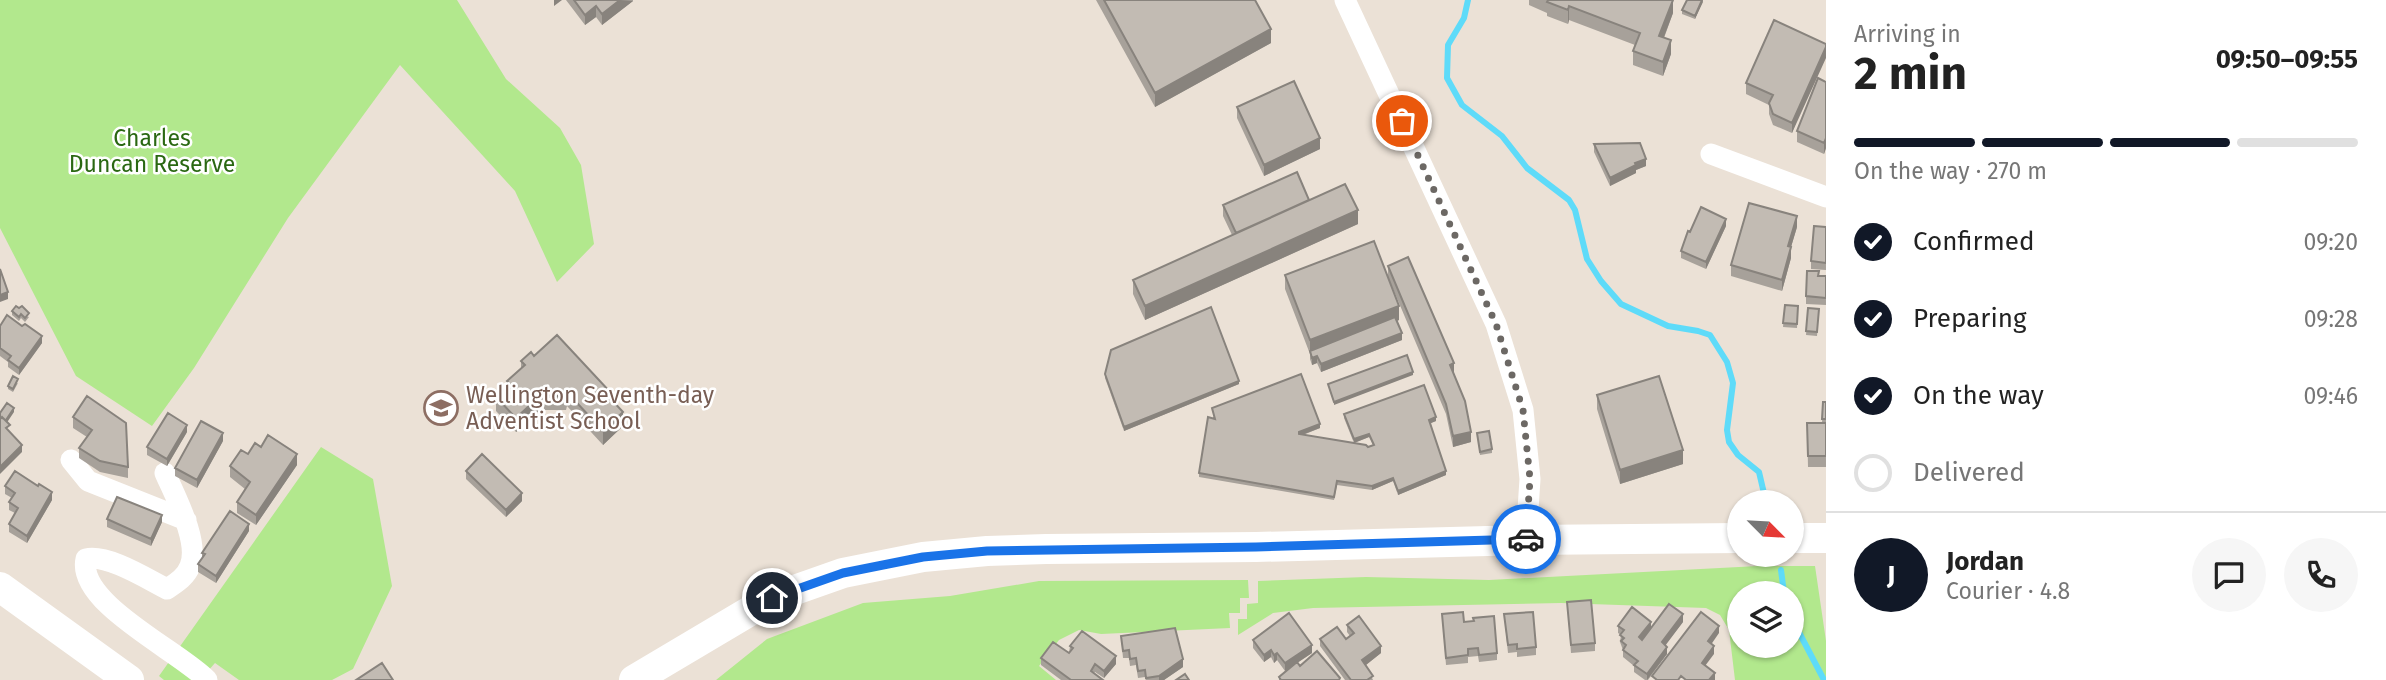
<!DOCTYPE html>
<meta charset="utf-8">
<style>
:root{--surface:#fff;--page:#f6f6f6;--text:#222;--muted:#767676;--line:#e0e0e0;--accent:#111827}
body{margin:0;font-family:"Fira Sans",sans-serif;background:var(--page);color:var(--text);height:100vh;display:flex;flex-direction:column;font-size:26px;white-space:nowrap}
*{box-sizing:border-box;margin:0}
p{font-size:23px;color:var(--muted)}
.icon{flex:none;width:38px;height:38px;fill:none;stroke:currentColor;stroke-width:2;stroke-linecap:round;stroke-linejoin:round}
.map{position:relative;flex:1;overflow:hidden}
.side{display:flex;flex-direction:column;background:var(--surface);width:560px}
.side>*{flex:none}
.needle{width:46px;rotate:114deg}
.fabs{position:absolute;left:1727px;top:490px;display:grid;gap:14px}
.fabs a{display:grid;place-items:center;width:77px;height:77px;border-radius:50%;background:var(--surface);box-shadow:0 2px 5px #0004;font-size:35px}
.pin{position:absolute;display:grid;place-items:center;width:60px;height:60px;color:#fff;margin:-30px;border:4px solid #fff;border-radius:50%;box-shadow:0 2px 7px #0007}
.courier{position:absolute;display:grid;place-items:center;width:70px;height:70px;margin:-35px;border:5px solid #1a73e8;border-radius:50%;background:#fff;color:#222;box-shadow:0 2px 9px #0007}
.overview em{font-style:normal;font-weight:700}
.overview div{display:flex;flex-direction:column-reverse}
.overview{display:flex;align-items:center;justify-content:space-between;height:119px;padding:0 28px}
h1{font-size:46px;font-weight:700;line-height:52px}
.bar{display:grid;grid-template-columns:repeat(4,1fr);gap:10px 7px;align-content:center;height:84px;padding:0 28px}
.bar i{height:9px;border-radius:5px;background:var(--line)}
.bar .active{background:var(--accent)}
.bar p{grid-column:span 4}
.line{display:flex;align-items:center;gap:18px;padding:0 28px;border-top:2px solid var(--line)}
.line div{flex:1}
.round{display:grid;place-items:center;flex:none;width:74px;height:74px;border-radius:37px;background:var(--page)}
ol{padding:0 28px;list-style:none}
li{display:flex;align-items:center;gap:21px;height:77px}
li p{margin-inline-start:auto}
li .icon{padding:7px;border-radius:50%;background:var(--accent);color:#fff;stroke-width:4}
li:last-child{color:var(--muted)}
li i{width:38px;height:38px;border:4px solid var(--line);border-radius:50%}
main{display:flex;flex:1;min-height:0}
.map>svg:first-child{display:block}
.green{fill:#b2e88d;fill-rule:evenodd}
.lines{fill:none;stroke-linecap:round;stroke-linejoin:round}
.stream{stroke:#5edbf9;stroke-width:6}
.street{stroke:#fff;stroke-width:21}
.secondary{stroke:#fff;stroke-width:30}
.wall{fill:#a7a19a}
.shaded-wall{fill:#88837d}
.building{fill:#c2bbb3;stroke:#88837d;stroke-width:2}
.done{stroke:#6c6864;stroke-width:7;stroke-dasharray:0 12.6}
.route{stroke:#1a73e8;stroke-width:9}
.labels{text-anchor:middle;stroke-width:5;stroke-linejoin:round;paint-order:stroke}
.park-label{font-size:23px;fill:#2a6812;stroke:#fff}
.education-label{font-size:23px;fill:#785e54;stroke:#fff;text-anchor:start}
</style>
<main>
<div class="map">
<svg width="1826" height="680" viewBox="0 0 1826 680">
<rect width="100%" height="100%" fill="#ebe1d6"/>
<path class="green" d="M0,0H457L506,79L560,128L581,165L594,244L557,282L515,191L400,65L288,218L194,368L152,426L76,376L0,228Z
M321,447L373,479L392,586L353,669L332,680H239L215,663L200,680H164L159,676Z
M1758,566H1815L1826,641V680H1735L1729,630L1720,615L1706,608L1561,603L1313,608L1273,613L1238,635V619H1247V604L1258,603V581L1366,577L1489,580ZM1740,593H1792V646H1740Z
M1248,580L1249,598H1240V613H1229L1230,628L1101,634L1079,630L1059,640L1039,666L1056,680H716L767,639L863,603L950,596L1039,581Z"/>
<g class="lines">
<path class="stream" d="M1468,0L1464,18L1448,45L1447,78L1462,105L1502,136L1527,168L1569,200L1575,210L1587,259L1601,281L1621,304L1668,326L1698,331L1710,335L1727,362L1733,383L1727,430L1729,442L1738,455L1759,472L1766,502
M1781,570L1784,593
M1792,619L1824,680"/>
<path class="street" d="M1345,0L1496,324L1523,410L1530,479L1526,540
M1711,154L1826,197
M71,460L88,481L186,520
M165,473C175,496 200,542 190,566C186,577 176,583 167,589C147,579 108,554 86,559C76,603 181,652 207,680"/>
<path class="secondary" d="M1792,538H1826
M0,587L129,680
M634,680L772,598L843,573L923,557L987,551L1046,549L1256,547L1526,540L1740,538"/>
</g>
<path class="wall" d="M566,0H633V1L602,25L596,17L585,25Z
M1096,0H1255L1271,43L1155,107Z
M1529,0H1673V13L1664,38L1671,54L1663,76L1633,65V51L1635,45L1569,20L1568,24L1547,16V13L1529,5Z
M1703,0L1695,19L1682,14V10Z
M1826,44L1792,133L1773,125L1769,114V105L1746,94V83Z
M1826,82V148L1824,154L1797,142V131Z
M1237,107L1320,149L1264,176L1237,118Z
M1594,144L1646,166L1636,170V173L1610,186L1594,152Z
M1309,200L1358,224L1145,320L1133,294V280L1232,235L1223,216V205Z
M1726,226L1706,269L1681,258V251L1690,232Z
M1797,227L1791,247V258L1782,291L1731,276V265Z
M1826,227V270L1811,269V261Z
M1388,266L1454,373L1471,442L1453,447L1446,414L1388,277Z
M1285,275L1399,320L1397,321L1402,340L1321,372L1317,363L1312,365L1310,359V354L1285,289Z
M1818,276H1826V305L1806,304V296Z
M1785,305L1798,306L1797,328L1783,327Z
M1808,308L1819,309L1817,336L1806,335Z
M12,311L29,317L25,322L21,318L19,321L12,315Z
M0,326L42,343L19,375L8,367V362L0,356Z
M534,356L612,401L623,426L603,445L567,406L566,410H544V406L516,432L496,411V397L507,387V381L521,368V361Z
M1105,374L1239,384L1124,431L1105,378Z
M18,383L13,392L8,389V386Z
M1597,395L1683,464L1620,484L1597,409Z
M87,396L128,467V478L100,472L79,458V448L87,437L73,428V417Z
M1823,402H1826V467H1808L1807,423H1822Z
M1212,408L1320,428L1303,435L1368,447L1373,445L1369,437L1354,443L1344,418V414L1436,421L1430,423L1446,475L1398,495L1393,481L1372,490L1337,485L1334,500L1199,477V473L1214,418Z
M187,432L167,466L147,455V447Z
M1477,433L1492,449V453L1480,455Z
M223,441L197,488L175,476V468Z
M248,454L297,465L256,525L237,513V502L245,489L230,477V466Z
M466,471L522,501L506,517L466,479Z
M5,486L52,500L27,543L9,532V524L15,513L9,510V502L12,498L5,494Z
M107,519L162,522L151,546L107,527Z
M249,531L216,583L198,572V564L202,559V553Z
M1567,602L1595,643V651L1571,653Z
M1442,614L1464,622L1497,653V660L1479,662L1478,656L1468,657V663L1446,665Z
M1504,614L1536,647V655L1517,657V652L1508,653Z
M1683,622L1665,645L1667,654L1648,680H1645L1634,672V666L1623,657V650L1620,642L1621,635L1618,633V626L1651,629Z
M1347,625L1381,653L1366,665L1373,680H1345L1320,646V639H1346L1350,636L1347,632Z
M1121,636L1183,667L1164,680H1146L1145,677L1138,678L1136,665L1130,666L1129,658H1123Z
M1253,640L1312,653L1297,663L1300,666L1340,680H1279V677L1293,666L1285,671L1277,660L1274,663L1271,657L1264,662L1253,648Z
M1070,646L1116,664L1104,678L1095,672L1094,673L1103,680H1061L1041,665V658L1069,653Z"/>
<path class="shaded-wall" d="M554,0H562L554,6Z
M620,0L633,1L602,25V14Z
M1673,0V13L1659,50V36Z
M1702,0L1703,2L1695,19V16Z
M596,6V17L585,25V15Z
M1569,6V20L1568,24V10Z
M1271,29V43L1155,107V93Z
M1671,40V54L1663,76V62Z
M1826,47V58L1792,133V123Z
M1320,138V149L1264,176V165Z
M1826,138V148L1824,154V143Z
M1646,159V166L1636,170V173L1610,186V178L1635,163Z
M1358,210V224L1145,320V306Z
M1797,216V227L1788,257V246Z
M1726,219V226L1706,269V262Z
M1791,247V258L1782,291V280Z
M8,292V299L0,302V295Z
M1399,306V320L1311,353L1310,351V354V340Z
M1402,333V340L1321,372V364Z
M42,336V343L19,375V368Z
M1317,356V363L1312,365V358Z
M1454,363V373L1450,376V365Z
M1413,372V375L1334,405V402Z
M1239,381V384L1124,431V427Z
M544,392V406L516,432V418Z
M14,408V412L6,424V420Z
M623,412V426L603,445V431Z
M1436,417V421L1429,424V420Z
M1320,424V428L1299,436V432Z
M187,425V432L167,466V459Z
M1471,432V442L1453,447V436Z
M223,433V441L197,488V480Z
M1369,434V437L1354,443V439Z
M22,445V452L0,474V467Z
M1683,450V464L1620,484V470Z
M297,454V465L256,525V515Z
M1446,471V475L1398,495V491Z
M1393,478V481L1372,490V486Z
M52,492V500L27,543V536Z
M522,493V501L506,517V510Z
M162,515V522L151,546V539Z
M249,524V531L216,583V576Z
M1683,614V622L1662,650V642Z
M1651,622V629L1639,645V637Z
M1719,626V633L1708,649V641Z
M1312,645V653L1285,671V663Z
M1381,646V653L1362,668V660Z
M1714,646V654L1702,670V663Z
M1667,647V654L1647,680V674Z
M1271,650V657L1264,662V655Z
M1277,653V660L1274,663V655Z
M1116,656V664L1104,678V671Z
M1183,659V667L1164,680H1159V676Z
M1715,673V680H1709Z"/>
<path class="building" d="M574,0H620L602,14L596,6L585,15Z
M1104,0H1255L1271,29L1155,93Z
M1548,0H1673L1659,36L1671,40L1663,62L1633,51L1640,33L1569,6L1568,10L1547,2Z
M1687,0H1702L1695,16L1682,10Z
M1774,20L1826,44V47L1792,123L1773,114L1769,103L1773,95L1746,83Z
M1818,78L1826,82V138L1824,143L1797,131Z
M1294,81L1320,138L1264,165L1237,107Z
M1640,143L1646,159L1635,163L1636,165L1610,178L1594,144Z
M1297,172L1309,200L1236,233L1223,205Z
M1345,184L1358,210L1145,306L1133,280Z
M1749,203L1797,216L1788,246L1791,247L1782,280L1731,265Z
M1701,207L1726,219L1706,262L1681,251L1688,231L1690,232Z
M1814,226L1826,227V263L1811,261Z
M1374,241L1399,306L1310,340L1285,275Z
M1408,257L1454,363L1450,365L1465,401L1471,432L1453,436L1446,404L1388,266Z
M0,269L8,292L0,295Z
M1807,271H1819L1818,276H1826V298L1806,296Z
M1785,305L1798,306L1797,324L1783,323Z
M16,306L19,308L22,306L29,313L25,318L21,314L19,317L12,311Z
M1211,307L1239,381L1124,427L1105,374L1111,350Z
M1808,308L1819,309L1817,332L1806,331Z
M7,315L22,326L25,324L42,336L19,368L8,360L11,356L0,348V326Z
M1395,317L1402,333L1321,364L1317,356L1312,358L1310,351Z
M557,335L612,394L609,397L623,412L603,431L567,392L566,396H544V392L516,418L496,397L510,384L507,381L525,365L521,361L531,352L534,356Z
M1407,355L1413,372L1334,402L1328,384Z
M1301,374L1320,424L1299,432V434L1366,445L1368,447L1374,445L1369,434L1354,439L1344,414L1424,385L1436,417L1429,420L1446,471L1398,491L1393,478L1372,486L1337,481L1334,497L1199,473L1208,417L1215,419L1212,408Z
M13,376L18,379L13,389L8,386Z
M1659,376L1683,450L1620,470L1597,395Z
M87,396L126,423L128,467L100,461L79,448L92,430L73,417Z
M1823,402H1826V419H1822Z
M7,403L14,408L6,420L0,417V413Z
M168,413L187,425L167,459L147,447Z
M2,417L10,425L6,428L22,445L0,467V419Z
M201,421L223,433L197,480L175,468Z
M1807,423H1826V456H1808Z
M1489,431L1492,449L1480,452L1477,433Z
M268,435L297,454L256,515L237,502L250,482L230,466L241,450L248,454L255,443L261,447Z
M482,454L522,493L506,510L466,471Z
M15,471L38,486L39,484L52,492L27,536L9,524L18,508L9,502L15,493L5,486Z
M117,497L162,515L151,539L107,519Z
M230,511L249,524L216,576L198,564L205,554L202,553Z
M1591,600L1595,643L1571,645L1567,602Z
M1669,604L1683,614L1662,642L1667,647L1647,674L1634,665L1638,661L1623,650L1626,645L1621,641L1624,638L1620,635L1624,630L1618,626L1632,607L1651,622L1639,637L1642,640Z
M1463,612L1464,622L1474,621L1473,618L1494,616L1497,653L1479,655L1478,648L1468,649V655L1446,658L1442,614Z
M1533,612L1536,647L1517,649V644L1508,645L1504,614Z
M1701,612L1719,626L1708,641L1714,646L1702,663L1715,673L1709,680H1686L1681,676L1678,680H1657L1652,676Z
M1289,613L1312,645L1285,663L1277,653L1274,655L1271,650L1264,655L1253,640Z
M1359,616L1381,646L1362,660L1373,676L1367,680H1351L1320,639L1337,627L1346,639L1354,633L1347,625Z
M1175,628L1183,659L1159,676L1146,678L1145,670L1138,671L1136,658L1130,659L1129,650L1123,651L1121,636Z
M1082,631L1116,656L1104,671L1095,664L1091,671L1103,680H1071L1041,658L1053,642L1069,653L1073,648L1070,646Z
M1317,651L1340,678L1339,680H1281L1279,677L1297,662L1300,666Z
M382,663L393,680H356Z
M1185,674L1189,680H1176Z"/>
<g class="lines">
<path class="done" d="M1402,121L1496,324L1523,410L1530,479L1526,539"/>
<path class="route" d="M772,598L843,573L923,557L987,551L1256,547L1526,539"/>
</g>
<defs>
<g id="school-ring" transform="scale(1.75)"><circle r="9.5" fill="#fff" stroke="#8d6e63" stroke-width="1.5"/><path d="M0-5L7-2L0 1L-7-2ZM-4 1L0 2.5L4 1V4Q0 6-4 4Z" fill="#8d6e63"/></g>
</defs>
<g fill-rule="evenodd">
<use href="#school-ring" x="441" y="408"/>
</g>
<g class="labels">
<g class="park-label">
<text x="152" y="146">Charles<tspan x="152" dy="26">Duncan Reserve</tspan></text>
</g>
<g class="education-label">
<text x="466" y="403">Wellington Seventh-day<tspan x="466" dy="26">Adventist School</tspan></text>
</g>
</g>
</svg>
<div class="fabs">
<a><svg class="needle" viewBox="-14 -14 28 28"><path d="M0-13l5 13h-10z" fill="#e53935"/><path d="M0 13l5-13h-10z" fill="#767676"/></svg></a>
<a><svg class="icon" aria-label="layers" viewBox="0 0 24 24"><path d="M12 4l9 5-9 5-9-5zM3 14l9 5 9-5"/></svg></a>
</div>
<div class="pin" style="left:1402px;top:121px;background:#ea580c"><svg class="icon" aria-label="bag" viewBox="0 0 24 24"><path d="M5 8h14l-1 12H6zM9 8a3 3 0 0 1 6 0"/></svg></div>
<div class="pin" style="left:772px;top:598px;background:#1f2937"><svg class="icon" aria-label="home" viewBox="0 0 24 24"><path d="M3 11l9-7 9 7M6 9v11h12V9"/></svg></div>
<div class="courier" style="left:1526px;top:539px"><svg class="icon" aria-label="car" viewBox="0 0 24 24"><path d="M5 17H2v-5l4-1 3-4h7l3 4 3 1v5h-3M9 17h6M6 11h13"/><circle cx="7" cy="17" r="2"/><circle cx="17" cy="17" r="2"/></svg></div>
</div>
<section class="side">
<div class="overview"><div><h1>2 min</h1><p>Arriving in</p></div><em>09:50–09:55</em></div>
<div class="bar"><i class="active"></i><i class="active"></i><i class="active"></i><i></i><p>On the way · 270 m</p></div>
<ol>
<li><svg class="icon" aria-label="check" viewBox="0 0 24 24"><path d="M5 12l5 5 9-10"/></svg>Confirmed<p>09:20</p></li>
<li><svg class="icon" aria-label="check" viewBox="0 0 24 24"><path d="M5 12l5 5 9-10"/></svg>Preparing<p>09:28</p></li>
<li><svg class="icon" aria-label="check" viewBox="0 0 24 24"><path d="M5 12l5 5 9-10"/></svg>On the way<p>09:46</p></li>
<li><i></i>Delivered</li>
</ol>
<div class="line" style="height:126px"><b class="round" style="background:var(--accent);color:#fff">J</b><div><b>Jordan</b><p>Courier · 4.8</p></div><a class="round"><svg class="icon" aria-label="chat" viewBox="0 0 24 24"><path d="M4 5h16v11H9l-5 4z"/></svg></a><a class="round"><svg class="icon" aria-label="phone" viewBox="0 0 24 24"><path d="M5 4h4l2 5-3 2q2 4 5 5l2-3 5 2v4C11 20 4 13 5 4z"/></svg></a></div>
</section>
</main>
